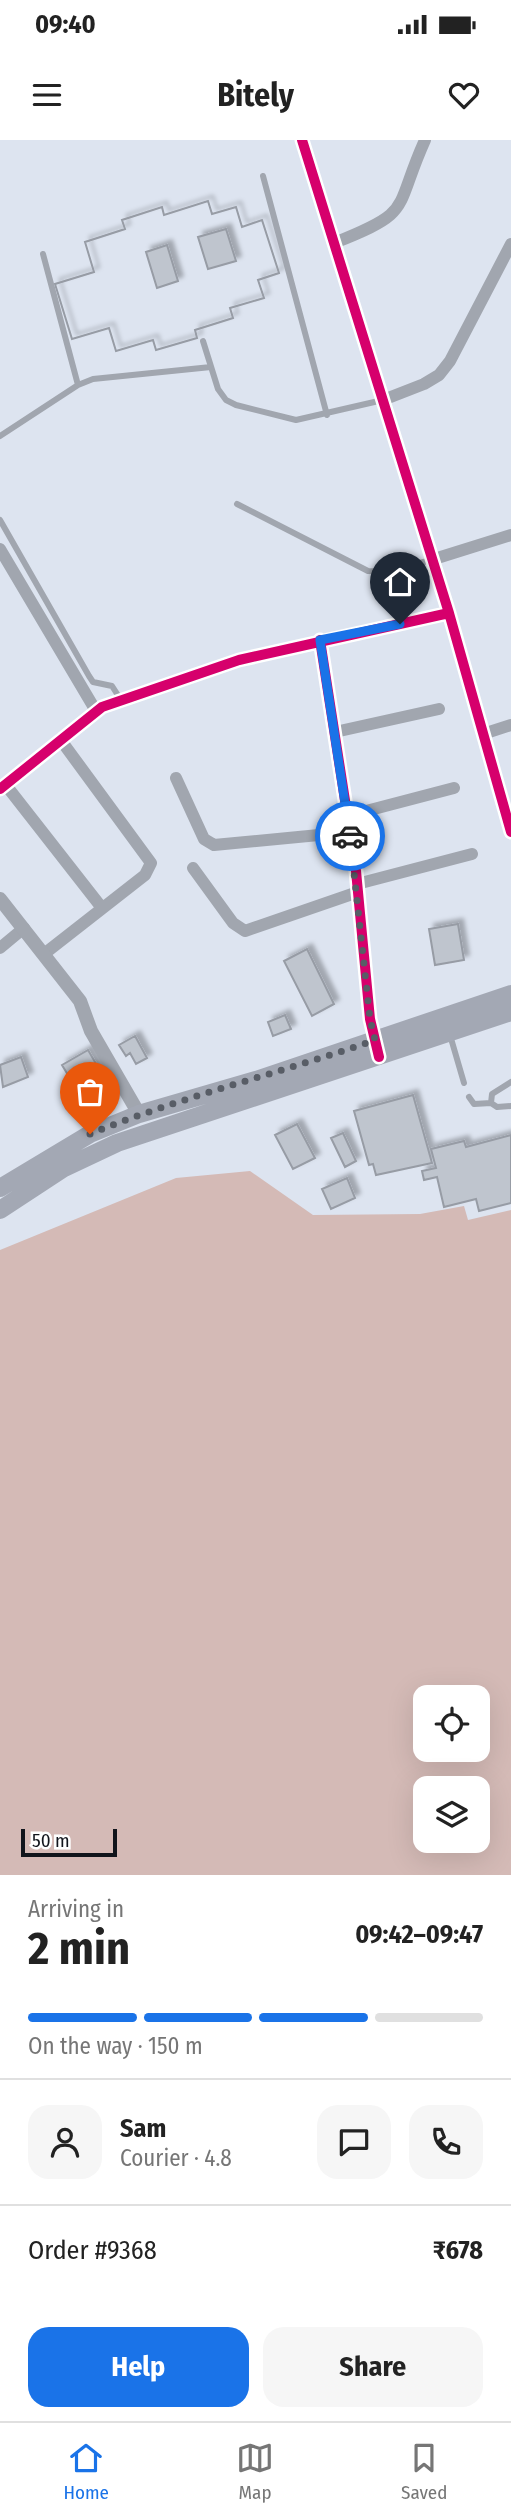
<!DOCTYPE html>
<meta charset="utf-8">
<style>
:root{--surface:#fff;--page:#f6f6f6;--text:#222;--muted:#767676;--line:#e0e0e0;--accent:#1a73e8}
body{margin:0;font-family:"Fira Sans Condensed",sans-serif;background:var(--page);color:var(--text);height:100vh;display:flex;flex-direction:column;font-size:26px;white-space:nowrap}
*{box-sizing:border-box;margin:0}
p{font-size:23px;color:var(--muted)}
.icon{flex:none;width:38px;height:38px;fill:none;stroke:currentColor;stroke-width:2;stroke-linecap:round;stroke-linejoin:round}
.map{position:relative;height:1735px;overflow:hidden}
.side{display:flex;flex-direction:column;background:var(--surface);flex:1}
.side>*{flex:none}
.tools{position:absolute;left:413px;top:1545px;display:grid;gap:14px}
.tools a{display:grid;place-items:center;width:77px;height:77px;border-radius:14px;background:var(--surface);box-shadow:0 7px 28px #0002;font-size:35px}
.scale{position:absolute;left:21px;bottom:18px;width:96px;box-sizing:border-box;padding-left:7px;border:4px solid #11151c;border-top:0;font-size:19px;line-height:24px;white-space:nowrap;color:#11151c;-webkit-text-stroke:5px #fff;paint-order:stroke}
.pin{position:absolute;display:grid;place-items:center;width:60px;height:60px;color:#fff;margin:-72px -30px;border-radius:50% 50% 50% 0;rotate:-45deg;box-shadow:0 0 7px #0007}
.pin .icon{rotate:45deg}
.courier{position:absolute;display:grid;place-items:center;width:70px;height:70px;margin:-35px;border:5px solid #1a73e8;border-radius:50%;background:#fff;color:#222;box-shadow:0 2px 9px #0007}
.head em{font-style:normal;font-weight:700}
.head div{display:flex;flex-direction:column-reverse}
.head{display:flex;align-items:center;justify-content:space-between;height:119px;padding:0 28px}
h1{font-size:46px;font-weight:700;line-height:52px}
.bar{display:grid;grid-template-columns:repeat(4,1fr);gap:10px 7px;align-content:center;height:84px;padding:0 28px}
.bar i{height:9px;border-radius:5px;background:var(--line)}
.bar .on{background:var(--accent)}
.bar p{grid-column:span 4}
.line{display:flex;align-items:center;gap:18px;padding:0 28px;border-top:2px solid var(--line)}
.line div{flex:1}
.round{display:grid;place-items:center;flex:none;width:74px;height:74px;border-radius:21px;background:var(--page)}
.button{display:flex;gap:14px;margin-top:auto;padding:14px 28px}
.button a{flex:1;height:80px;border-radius:21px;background:var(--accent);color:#fff;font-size:28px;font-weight:700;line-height:80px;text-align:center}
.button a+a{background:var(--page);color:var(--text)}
.status{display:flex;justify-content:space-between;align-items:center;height:49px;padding:0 35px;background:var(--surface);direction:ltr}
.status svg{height:19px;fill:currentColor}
header{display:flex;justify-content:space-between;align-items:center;height:91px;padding:0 28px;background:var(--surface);font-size:32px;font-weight:700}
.tabs{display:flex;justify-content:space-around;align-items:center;height:98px;border-top:2px solid var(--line);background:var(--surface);font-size:19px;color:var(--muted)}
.tabs a{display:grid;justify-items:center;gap:4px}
.tabs .on{color:var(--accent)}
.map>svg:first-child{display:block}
.forest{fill:#d4bab6;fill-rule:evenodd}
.building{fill:#bfc5ce;stroke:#979ca5;stroke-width:2;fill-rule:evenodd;filter:url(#shadow)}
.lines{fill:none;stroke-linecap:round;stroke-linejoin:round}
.service{stroke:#a1a6af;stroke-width:6}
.minor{stroke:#a1a6af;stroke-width:12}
.tertiary{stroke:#a1a6af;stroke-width:14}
.primary{stroke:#a3a8b4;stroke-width:18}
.cycleway-casing{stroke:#fff;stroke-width:15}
.cycleway{stroke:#d6006c;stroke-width:10}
.done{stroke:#585d66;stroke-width:7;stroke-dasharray:0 12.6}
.route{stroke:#1a73e8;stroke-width:9}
</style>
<div class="status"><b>09:40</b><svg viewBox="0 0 49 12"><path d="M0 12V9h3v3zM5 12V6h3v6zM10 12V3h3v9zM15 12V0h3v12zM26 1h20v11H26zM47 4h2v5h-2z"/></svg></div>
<header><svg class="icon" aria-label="menu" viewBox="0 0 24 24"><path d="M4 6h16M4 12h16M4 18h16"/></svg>Bitely<svg class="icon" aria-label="heart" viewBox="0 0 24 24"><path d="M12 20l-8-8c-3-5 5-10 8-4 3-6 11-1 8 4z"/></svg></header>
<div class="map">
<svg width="511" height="1735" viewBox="0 0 511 1735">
<defs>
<filter id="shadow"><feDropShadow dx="5" dy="-5" stdDeviation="2" flood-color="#0004"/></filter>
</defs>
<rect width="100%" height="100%" fill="#dde4f0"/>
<path class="forest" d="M250,1031L313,1075L420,1074L464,1066L468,1080L511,1070V1735H0V1110L176,1038ZM425,1558H478V1610H425ZM425,1648H478V1701H425Z"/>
<path class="building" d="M208,61L212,74L236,67L242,87L262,80L279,133L258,140L264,158L230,168L233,178L195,190L197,198L156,210L153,200L116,211L109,188L72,199L55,144L94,132L85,102L125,89L122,80L162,67L164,75ZM226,89L236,121L208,129L198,97ZM167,105L178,141L157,148L146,112Z
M208,61L212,74L236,67L242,87L262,80L279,133L258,140L264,158L230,168L233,178L195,190L197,198L156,210L153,200L116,211L109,188L72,199L55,144L94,132L85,102L125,89L122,80L162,67L164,75Z
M458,784L464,820L435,825L429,789Z
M307,809L334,864L312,876L284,821Z
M285,875L291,889L273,896L268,882Z
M135,896L147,918L136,924L130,913L126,916L119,905Z
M88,910L116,958L91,973L62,925Z
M21,917L28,937L3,947L0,925Z
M413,955L432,1023L376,1035L373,1024L369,1025L354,971Z
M297,984L315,1018L293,1029L275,995Z
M343,993L356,1021L345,1027L331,998Z
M511,995V1063L479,1071L476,1059L444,1067L437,1037L424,1040L422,1031L436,1028L431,1009L464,1001L466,1007Z
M347,1038L355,1058L331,1069L322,1049Z"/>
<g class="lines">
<path class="service" d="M263,36L327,275
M43,114L78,245
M203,201L218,249L226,260L236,265L296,280L383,260
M0,296L78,245L93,239L211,227
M237,364L368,431L386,432L431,420
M0,380L89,536L93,542L112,546L121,560
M450,895L464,943
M511,942L492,954L491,963L497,967L511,966
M469,957L474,964L491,963"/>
<path class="minor" d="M302,0L449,473L511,692
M334,103C415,71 393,71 425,0
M383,260L424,244L439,235L450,221L511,104
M0,409L96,571
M431,420L511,395
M320,500L356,731L370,879L377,908
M335,592L439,569
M483,594L511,585
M176,638L204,699L214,705L350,692
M5,644L102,768
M0,649L102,567L239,520L449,473
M347,676L454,648
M193,728L233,783L245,791L358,752
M357,744L472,714
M0,808L24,788
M44,814L145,735L151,723L60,599"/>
<path class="tertiary" d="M0,759L80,861L91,891L139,974"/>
<path class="primary" d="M0,1048L90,994L139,974L256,940L511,854
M0,1070L64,1028L117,1003L511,872"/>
<g class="cycleway-casing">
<path id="cycleway" d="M302,0L449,473L511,692
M320,500L356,731L370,879L379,917
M0,649L102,567L239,520L449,473"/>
</g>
<use href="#cycleway" class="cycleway"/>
</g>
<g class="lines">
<path class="done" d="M90,994C183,956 281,933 375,900L370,879L350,696"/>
<path class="route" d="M350,696L320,500L400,484"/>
</g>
</svg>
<div class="tools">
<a><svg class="icon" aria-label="locate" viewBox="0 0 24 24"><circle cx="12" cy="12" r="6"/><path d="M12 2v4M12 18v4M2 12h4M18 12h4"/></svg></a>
<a><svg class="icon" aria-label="layers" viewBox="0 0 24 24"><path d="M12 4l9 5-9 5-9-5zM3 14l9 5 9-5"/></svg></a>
</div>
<div class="scale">50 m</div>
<div class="pin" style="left:90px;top:994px;background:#ea580c"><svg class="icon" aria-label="bag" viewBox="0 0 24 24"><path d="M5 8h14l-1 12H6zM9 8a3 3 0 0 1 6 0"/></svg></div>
<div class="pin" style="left:400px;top:484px;background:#1f2937"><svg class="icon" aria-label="home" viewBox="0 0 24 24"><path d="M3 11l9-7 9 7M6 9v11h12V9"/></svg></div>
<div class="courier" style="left:350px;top:696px"><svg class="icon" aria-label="car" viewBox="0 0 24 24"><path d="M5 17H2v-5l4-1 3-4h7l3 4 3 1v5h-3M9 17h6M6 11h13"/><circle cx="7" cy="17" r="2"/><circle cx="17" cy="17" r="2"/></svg></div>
</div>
<section class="side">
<div class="head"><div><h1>2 min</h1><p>Arriving in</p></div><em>09:42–09:47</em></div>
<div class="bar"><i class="on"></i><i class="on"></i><i class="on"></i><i></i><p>On the way · 150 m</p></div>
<div class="line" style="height:126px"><a class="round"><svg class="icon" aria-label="person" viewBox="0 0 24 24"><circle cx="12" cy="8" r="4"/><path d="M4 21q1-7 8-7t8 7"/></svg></a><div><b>Sam</b><p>Courier · 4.8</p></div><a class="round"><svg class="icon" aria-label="chat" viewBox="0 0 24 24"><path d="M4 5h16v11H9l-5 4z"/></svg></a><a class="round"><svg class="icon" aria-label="phone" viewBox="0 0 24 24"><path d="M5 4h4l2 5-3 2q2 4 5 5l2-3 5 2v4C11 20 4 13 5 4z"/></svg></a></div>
<div class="line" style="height:91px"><div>Order #9368</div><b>₹678</b></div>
<div class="button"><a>Help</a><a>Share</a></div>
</section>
<nav class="tabs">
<a class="on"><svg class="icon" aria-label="home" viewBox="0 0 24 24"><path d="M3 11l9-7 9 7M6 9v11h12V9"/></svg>Home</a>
<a><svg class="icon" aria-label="map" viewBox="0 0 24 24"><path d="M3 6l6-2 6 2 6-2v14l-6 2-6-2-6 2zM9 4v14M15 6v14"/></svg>Map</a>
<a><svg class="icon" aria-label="saved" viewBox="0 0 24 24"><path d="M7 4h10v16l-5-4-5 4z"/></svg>Saved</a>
</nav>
